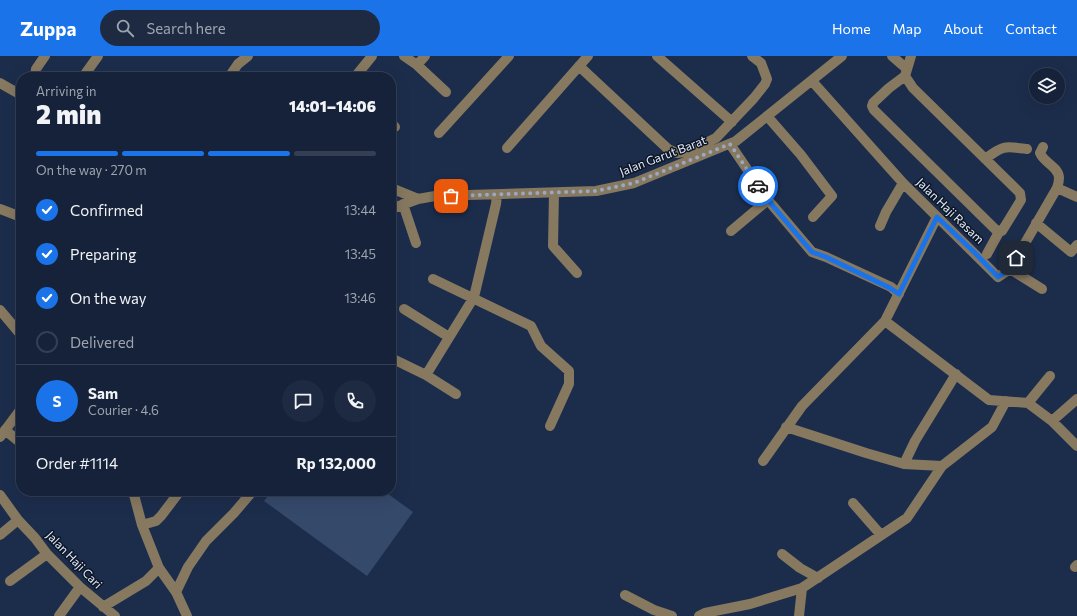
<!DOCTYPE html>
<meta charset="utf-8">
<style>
:root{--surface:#152239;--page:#1e2a41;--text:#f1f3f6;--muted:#9da4ae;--line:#343f53;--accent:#1a73e8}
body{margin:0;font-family:Commissioner,sans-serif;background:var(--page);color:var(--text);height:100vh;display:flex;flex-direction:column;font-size:15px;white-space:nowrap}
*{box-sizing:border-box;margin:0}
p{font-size:13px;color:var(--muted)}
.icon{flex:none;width:22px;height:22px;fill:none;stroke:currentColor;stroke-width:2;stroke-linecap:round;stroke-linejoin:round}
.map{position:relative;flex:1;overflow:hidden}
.drawer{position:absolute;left:16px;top:16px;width:380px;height:424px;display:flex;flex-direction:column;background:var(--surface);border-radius:16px;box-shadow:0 4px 16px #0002,0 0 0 1px var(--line)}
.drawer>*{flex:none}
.buttons{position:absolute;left:1029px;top:12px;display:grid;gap:8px}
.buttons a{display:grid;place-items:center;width:36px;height:36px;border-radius:50%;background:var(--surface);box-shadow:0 4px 16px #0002,0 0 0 1px var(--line);font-size:20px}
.pin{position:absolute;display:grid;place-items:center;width:34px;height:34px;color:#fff;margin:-17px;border-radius:8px;box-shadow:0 2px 6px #0006}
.courier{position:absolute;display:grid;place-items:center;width:40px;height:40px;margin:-20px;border:3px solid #1a73e8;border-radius:50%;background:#fff;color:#222;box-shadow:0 1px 5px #0007}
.overview em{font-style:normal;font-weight:800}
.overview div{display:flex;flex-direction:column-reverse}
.overview{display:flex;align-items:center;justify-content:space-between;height:68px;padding:0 20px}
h1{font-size:26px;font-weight:800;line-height:30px}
.bar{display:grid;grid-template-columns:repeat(4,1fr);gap:6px 4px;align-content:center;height:48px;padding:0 20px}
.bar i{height:5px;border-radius:3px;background:var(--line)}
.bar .active{background:var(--accent)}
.bar p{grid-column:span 4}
.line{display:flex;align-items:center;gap:10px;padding:0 20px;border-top:1px solid var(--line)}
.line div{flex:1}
.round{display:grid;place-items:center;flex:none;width:42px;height:42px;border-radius:21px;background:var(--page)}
ol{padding:0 20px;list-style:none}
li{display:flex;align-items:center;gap:12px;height:44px}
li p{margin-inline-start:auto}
li .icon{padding:4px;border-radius:50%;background:var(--accent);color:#fff;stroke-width:4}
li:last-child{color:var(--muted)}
li i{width:22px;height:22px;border:2px solid var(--line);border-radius:50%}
header{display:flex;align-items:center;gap:24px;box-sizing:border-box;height:56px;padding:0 20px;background:var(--accent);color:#fff}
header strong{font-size:19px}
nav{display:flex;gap:22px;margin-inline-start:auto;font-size:14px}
.search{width:280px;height:36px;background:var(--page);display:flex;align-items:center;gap:10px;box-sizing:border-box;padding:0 14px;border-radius:22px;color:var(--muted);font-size:15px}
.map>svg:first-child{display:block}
.green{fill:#35496b}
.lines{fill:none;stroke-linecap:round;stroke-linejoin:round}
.minor{stroke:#877960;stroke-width:10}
.done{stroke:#9aa8c0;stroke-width:4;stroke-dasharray:0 7.2}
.route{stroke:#1a73e8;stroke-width:5}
.labels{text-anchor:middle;stroke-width:3;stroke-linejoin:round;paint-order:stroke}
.street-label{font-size:12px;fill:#deeafe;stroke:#0e1624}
</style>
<header>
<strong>Zuppa</strong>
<div class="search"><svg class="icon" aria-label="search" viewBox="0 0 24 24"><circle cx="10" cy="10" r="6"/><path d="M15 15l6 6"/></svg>Search here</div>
<nav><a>Home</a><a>Map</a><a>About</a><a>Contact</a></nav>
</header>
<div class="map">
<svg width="1077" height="560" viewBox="0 0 1077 560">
<rect width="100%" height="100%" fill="#1c2d4c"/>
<path class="green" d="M272,435H384L413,456L367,520L264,445Z"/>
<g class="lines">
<path class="minor" d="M404,0L417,9L446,36
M657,0L732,66
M892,0L907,13
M417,9L425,0
M579,10L668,93L677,97L690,95L716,82L754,42L765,28L767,23L761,7L752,0
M905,20L889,32L873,47L872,50L874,54L996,174L1002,175L1021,144L1020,137L913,32L905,20L911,0
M35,21L36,13L45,0
M83,21L98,0
M229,21L238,8L248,0
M355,21L372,0
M812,25L903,127L998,221L1010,213L1057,132C1058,129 1059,125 1059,122C1059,111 1044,107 1040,97L1043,91
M0,27L21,39
M767,60L801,99L832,140L813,161
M391,67L395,71
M439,77L509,0
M730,88L768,144L812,196L826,201L891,231L899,238
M507,92L588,0
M985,103C1003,89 1005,90 1027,93
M391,132L418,143
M1057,132L1077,141
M554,137L553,190L577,217
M403,148L416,187
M0,153L21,161
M391,153L418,143L435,140L596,135L634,127L736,85L842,0
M937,161L885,265L989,344L1028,347L1052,365L1077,390
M1036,167L1071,196L1077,189
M880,170L886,156L903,127
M731,175L768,144
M987,198L999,176
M1010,213L1042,233
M433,223L531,270L541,290L569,315V328L550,370
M404,253L449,281
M0,254L21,279
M391,302L426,319L456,338
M426,319L474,241L496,148L497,139
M1028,347L1050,320
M1052,365L1077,343
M786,371L866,397L904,408L942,410
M5,374L21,387
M0,381L21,353
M763,405L802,350L885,265
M904,408L915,385L956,318
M133,435L142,469L159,512L176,536L187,560
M0,439L18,464L35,482L47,498L80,531L115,560
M853,447L881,479
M142,469L156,465L161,460L180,435
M0,479L18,464
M782,498L800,512L818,522
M1075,511L1077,509
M10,525L47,498
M176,536L188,511L206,485L234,457L251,437
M625,539L654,554L672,560
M103,551L146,525L159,512
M59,560L80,531
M699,560L705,557L750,548L802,532L907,462L942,410L992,371L1006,345
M799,560L802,532"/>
</g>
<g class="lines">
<path class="done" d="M451,140L596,135L634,127L730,88L758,130"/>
<path class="route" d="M758,130L768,144L812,196L826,201L890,232L899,238L937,161L974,196L998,221L1010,213L1016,202"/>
</g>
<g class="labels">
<g class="street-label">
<text transform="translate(663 100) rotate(-21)" y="4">Jalan Garut Barat</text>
<text transform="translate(950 155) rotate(44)" y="4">Jalan Haji Rasam</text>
<text transform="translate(74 504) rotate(46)" y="4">Jalan Haji Cari</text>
</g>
</g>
</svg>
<div class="buttons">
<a><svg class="icon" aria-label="layers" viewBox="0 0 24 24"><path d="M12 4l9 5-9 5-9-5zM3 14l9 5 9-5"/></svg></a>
</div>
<div class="pin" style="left:451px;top:140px;background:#ea580c"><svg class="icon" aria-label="bag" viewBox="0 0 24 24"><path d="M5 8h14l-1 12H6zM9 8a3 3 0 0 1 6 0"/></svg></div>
<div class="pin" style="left:1016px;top:202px;background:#1f2937"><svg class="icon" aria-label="home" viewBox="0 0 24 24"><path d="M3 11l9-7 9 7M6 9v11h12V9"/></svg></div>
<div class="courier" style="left:758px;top:130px"><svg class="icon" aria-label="car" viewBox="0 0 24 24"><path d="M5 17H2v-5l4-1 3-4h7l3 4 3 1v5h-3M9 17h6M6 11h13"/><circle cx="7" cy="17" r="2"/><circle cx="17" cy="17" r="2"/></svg></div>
<section class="drawer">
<div class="overview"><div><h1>2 min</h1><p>Arriving in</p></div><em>14:01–14:06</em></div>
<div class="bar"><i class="active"></i><i class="active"></i><i class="active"></i><i></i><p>On the way · 270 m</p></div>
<ol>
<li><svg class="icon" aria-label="check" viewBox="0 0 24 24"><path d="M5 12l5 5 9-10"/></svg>Confirmed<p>13:44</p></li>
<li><svg class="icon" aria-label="check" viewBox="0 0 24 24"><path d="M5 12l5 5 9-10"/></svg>Preparing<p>13:45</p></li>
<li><svg class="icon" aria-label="check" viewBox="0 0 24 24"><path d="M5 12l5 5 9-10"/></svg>On the way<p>13:46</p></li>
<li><i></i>Delivered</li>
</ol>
<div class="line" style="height:72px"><b class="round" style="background:var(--accent);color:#fff">S</b><div><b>Sam</b><p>Courier · 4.6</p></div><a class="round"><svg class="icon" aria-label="chat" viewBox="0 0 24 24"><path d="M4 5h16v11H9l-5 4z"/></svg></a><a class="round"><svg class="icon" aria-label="phone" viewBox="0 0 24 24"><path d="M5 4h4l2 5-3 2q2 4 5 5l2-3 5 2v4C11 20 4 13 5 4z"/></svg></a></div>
<div class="line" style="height:52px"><div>Order #1114</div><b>Rp 132,000</b></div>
</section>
</div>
